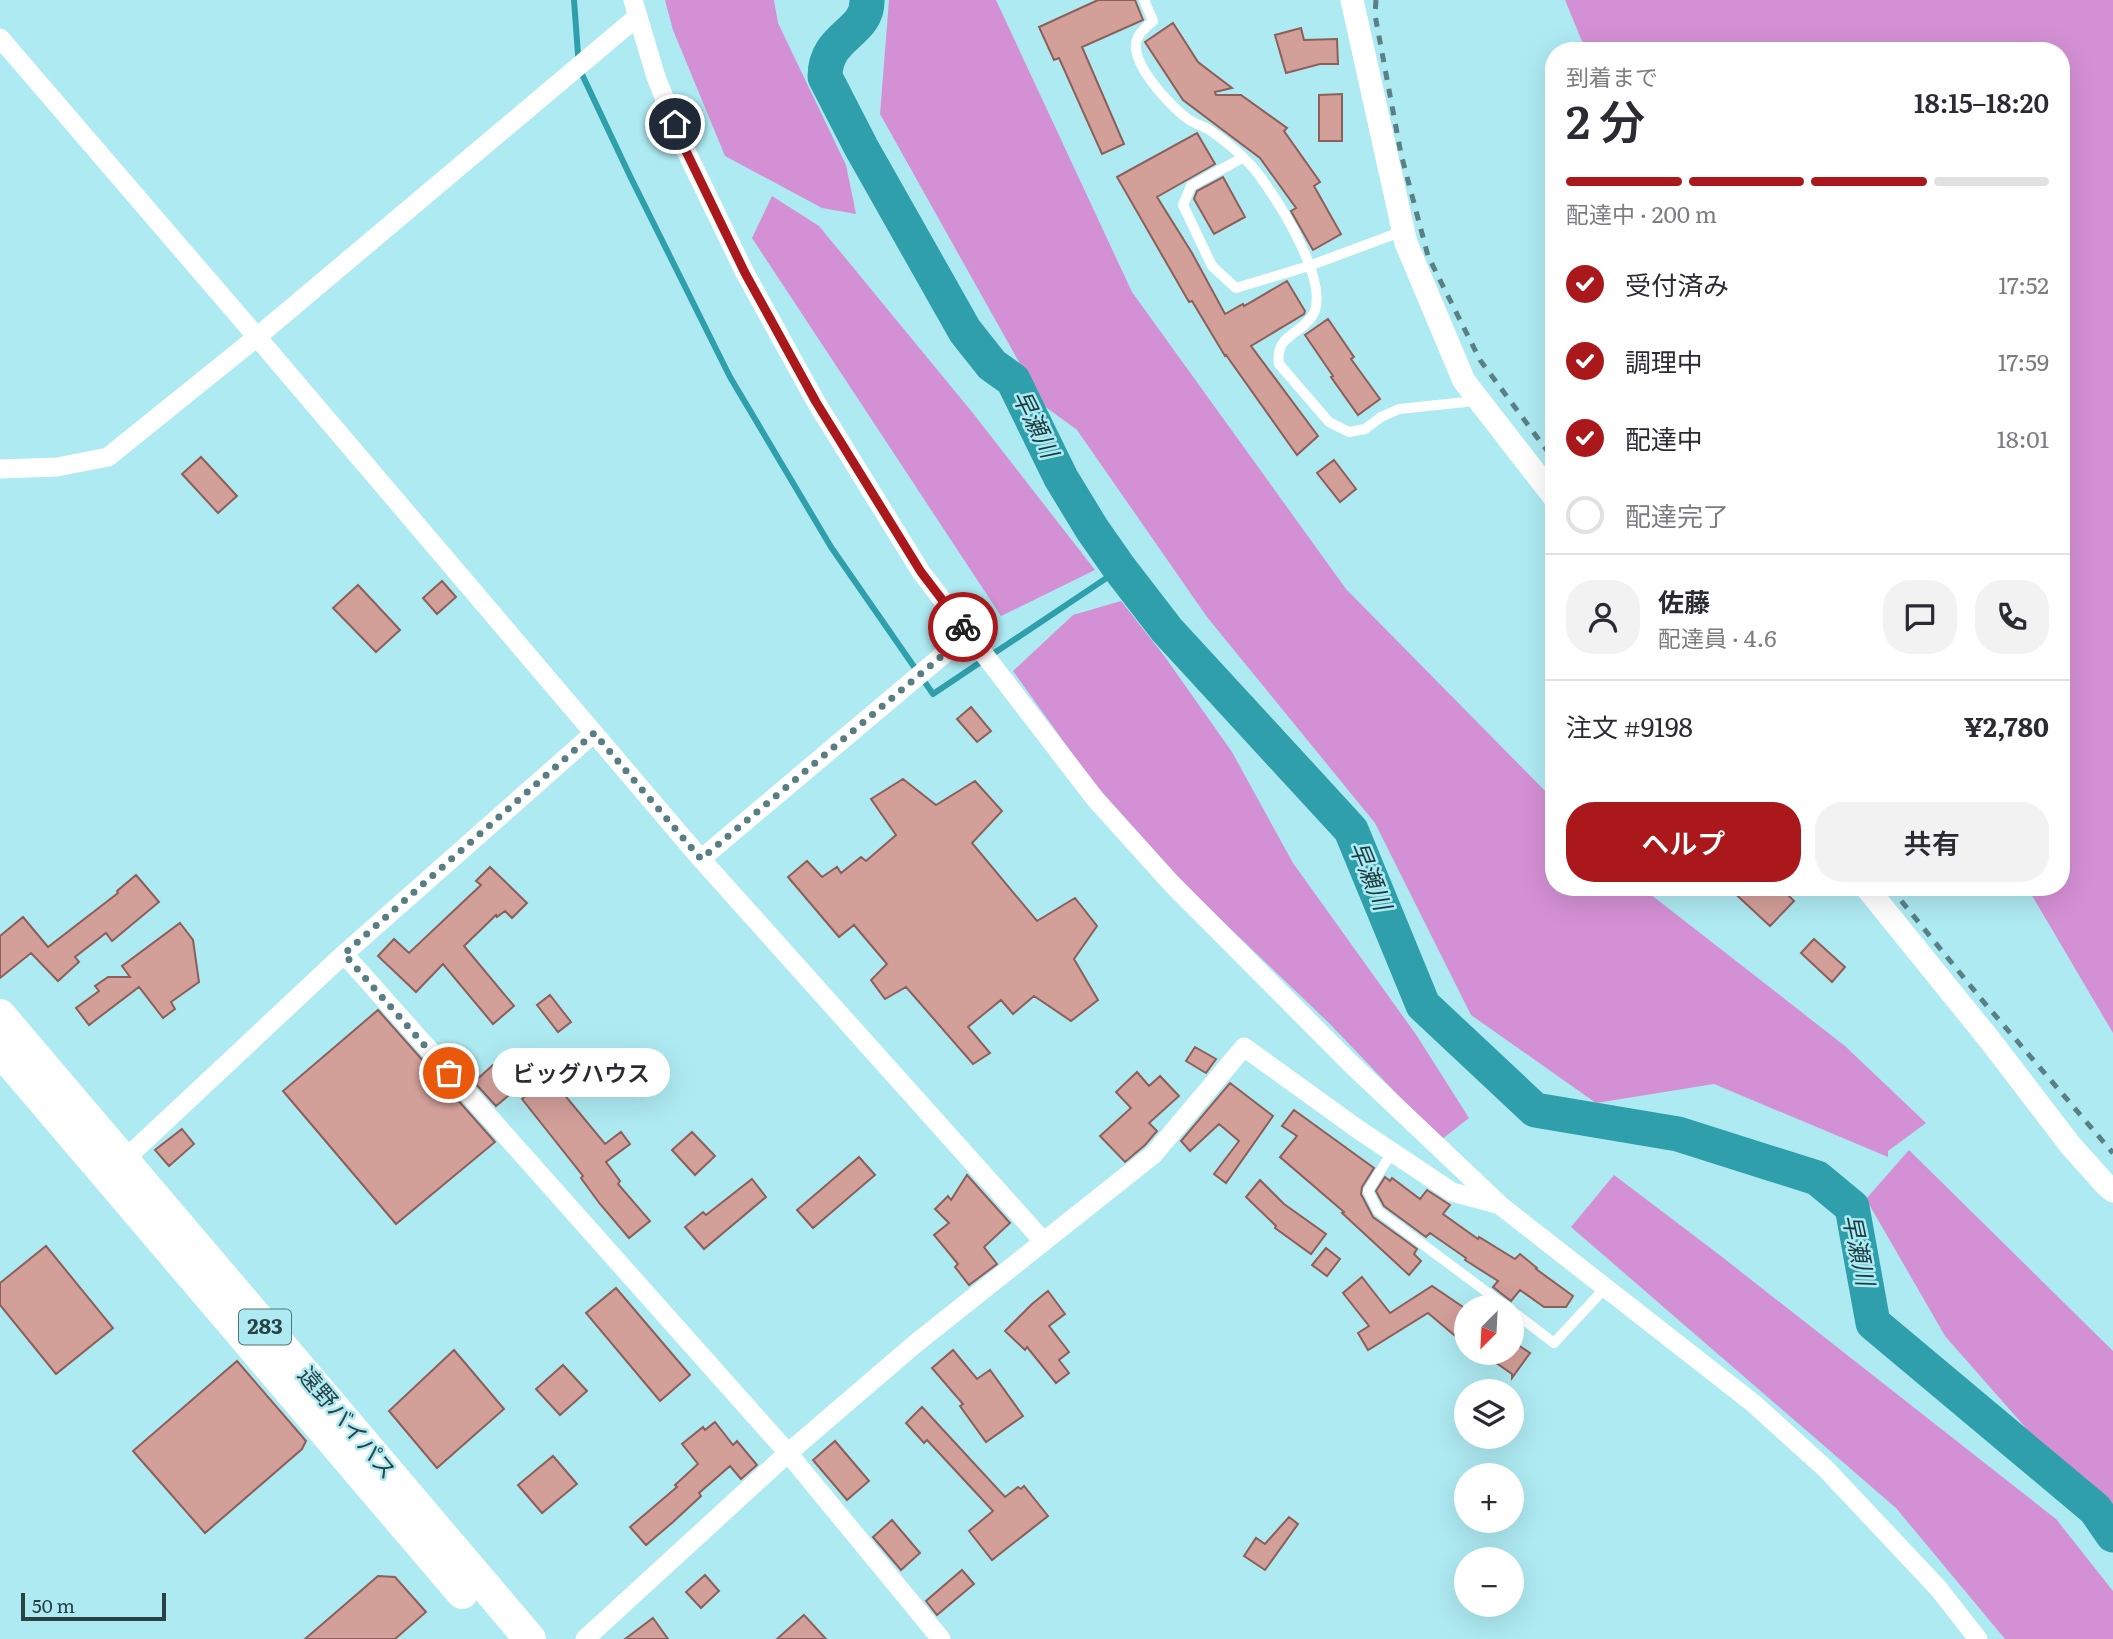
<!DOCTYPE html>
<html lang="ja">
<meta charset="utf-8">
<style>
:root{--surface:#fff;--page:#f2f2f3;--text:#2b2b33;--muted:#7c7c81;--line:#e1e1e2;--accent:#ab181c}
body{margin:0;font-family:Literata,"Noto Sans JP",serif;background:var(--page);color:var(--text);height:100vh;display:flex;flex-direction:column;font-size:26px;white-space:nowrap}
*{box-sizing:border-box;margin:0}
p{font-size:23px;color:var(--muted)}
.icon{flex:none;width:38px;height:38px;fill:none;stroke:currentColor;stroke-width:2;stroke-linecap:round;stroke-linejoin:round}
.map{position:relative;flex:1;overflow:hidden}
.side{position:absolute;left:1545px;top:42px;width:525px;height:854px;display:flex;flex-direction:column;background:var(--surface);border-radius:28px;box-shadow:0 7px 28px #0002}
.side>*{flex:none}
.needle{width:46px;rotate:204deg}
.fabs{position:absolute;left:1454px;top:1295px;display:grid;gap:14px}
.fabs a{display:grid;place-items:center;width:70px;height:70px;border-radius:50%;background:var(--surface);box-shadow:0 7px 28px #0002;font-size:35px}
.scale{position:absolute;left:21px;bottom:18px;width:145px;box-sizing:border-box;padding-left:7px;border:4px solid #294245;border-top:0;font-size:19px;line-height:24px;white-space:nowrap;color:#294245;-webkit-text-stroke:5px #aeeaf2;paint-order:stroke}
.pin{position:absolute;display:grid;place-items:center;width:60px;height:60px;color:#fff;margin:-30px;border:4px solid #fff;border-radius:50%;box-shadow:0 2px 7px #0007}
.courier{position:absolute;display:grid;place-items:center;width:70px;height:70px;margin:-35px;border:5px solid #ab181c;border-radius:50%;background:#fff;color:#222;box-shadow:0 2px 9px #0007}
.bubble{position:absolute;height:49px;border-radius:24px;background:var(--surface);box-shadow:0 7px 28px #0002;font-size:23px;font-weight:600;line-height:49px;text-align:center}
.summary em{font-style:normal;font-weight:600}
.summary div{display:flex;flex-direction:column-reverse}
.summary{display:flex;align-items:center;justify-content:space-between;height:119px;padding:0 21px}
h1{font-size:46px;font-weight:600;line-height:52px}
.bar{display:grid;grid-template-columns:repeat(4,1fr);gap:10px 7px;align-content:center;height:84px;padding:0 21px}
.bar i{height:9px;border-radius:5px;background:var(--line)}
.bar .on{background:var(--accent)}
.bar p{grid-column:span 4}
.line{display:flex;align-items:center;gap:18px;padding:0 21px;border-top:2px solid var(--line)}
.line div{flex:1}
.round{display:grid;place-items:center;flex:none;width:74px;height:74px;border-radius:28px;background:var(--page)}
ol{padding:0 21px;list-style:none}
li{display:flex;align-items:center;gap:21px;height:77px}
li p{margin-inline-start:auto}
li .icon{padding:7px;border-radius:50%;background:var(--accent);color:#fff;stroke-width:4}
li:last-child{color:var(--muted)}
li i{width:38px;height:38px;border:4px solid var(--line);border-radius:50%}
.action{display:flex;gap:14px;margin-top:auto;padding:14px 21px}
.action a{flex:1;height:80px;border-radius:28px;background:var(--accent);color:#fff;font-size:28px;font-weight:600;line-height:80px;text-align:center}
.action a+a{background:var(--page);color:var(--text)}
.map>svg:first-child{display:block}
.green{fill:#d490d4}
.lines{fill:none;stroke-linecap:round;stroke-linejoin:round}
.stream{stroke:#309fac;stroke-width:6}
.river{stroke:#309fac;stroke-width:35}
.building{fill:#d29f99;stroke:#8d5f5a;stroke-width:2}
.service{stroke:#fff;stroke-width:10}
.minor{stroke:#fff;stroke-width:19}
.tertiary{stroke:#fff;stroke-width:23}
.trunk{stroke:#fff;stroke-width:32}
.rail{stroke:#5a8085;stroke-width:5;stroke-dasharray:9 9;stroke-linecap:butt}
.done{stroke:#587d82;stroke-width:7;stroke-dasharray:0 12.6}
.route{stroke:#ab181c;stroke-width:9}
.labels{text-anchor:middle;stroke-width:5;stroke-linejoin:round;paint-order:stroke}
.shield{fill:#aeeaf2;stroke:#517479;stroke-width:2}
.shield-label{font-size:21px;font-weight:bold;fill:#294245}
.street-label{font-size:23px;fill:#294245;stroke:#aeeaf2}
.water-label{font-size:24px;font-style:italic;fill:#1a3b3f;stroke:#aeeaf2}
</style>
<div class="map">
<svg width="2113" height="1639" viewBox="0 0 2113 1639">
<rect width="100%" height="100%" fill="#aeeaf2"/>
<path class="green" d="M665,0H774L778,23L846,165L856,214L822,208L725,156L673,30Z
M889,0H996L1132,292L1346,589L1554,800V887H1641L1845,1046L1926,1123L1888,1151V1157L1714,1084L1596,1103L1471,1015L1375,823L1207,617L1077,430L1043,405L880,114Z
M1565,0H2113V1033L2027,887H2062V51H1586Z
M772,196L819,226L972,412L1095,570L1001,616L752,238Z
M1121,601L1165,657L1232,752L1293,863L1417,1036L1469,1118L1441,1140L1329,1023L1189,889L1092,781L1013,671L1073,615Z
M1909,1150L2113,1351V1527L1945,1336L1866,1199Z
M1614,1175L1717,1253L2056,1519L2113,1591V1639H2005L1896,1508L1571,1227Z"/>
<g class="lines">
<path class="stream" d="M574,0L579,68L630,176L730,377L831,547L933,694L1120,569"/>
<path class="river" d="M867,0C868,34 825,34 825,77L861,147L965,331L992,365L1013,380L1061,478L1092,529L1120,569L1167,630L1351,830L1423,1005L1535,1110L1678,1134L1817,1178L1852,1207L1873,1323L2095,1509L2113,1535"/>
</g>
<path class="building" d="M1098,0H1135L1143,20L1082,47L1124,144L1102,154L1059,58L1054,60L1039,27Z
M1173,23L1198,62L1232,88L1215,92L1216,95H1241L1287,128L1284,131L1320,182L1314,186L1341,234L1313,250L1291,211L1296,208L1260,158L1183,100L1145,42Z
M1301,28L1304,40L1337,39L1338,64H1320L1286,73L1275,35Z
M1342,94V141H1319V95Z
M1197,133L1215,164L1157,197L1192,253L1225,314L1243,304L1244,306L1287,281L1305,311L1304,314L1251,346L1318,436L1297,455L1226,355L1225,356L1192,301L1189,302L1117,177Z
M1223,177L1245,217L1214,234L1194,199L1197,191Z
M1328,319L1354,357L1351,359L1380,399L1358,415L1331,377L1333,376L1305,335Z
M201,457L237,496L218,513L182,474Z
M1334,460L1356,489L1340,502L1317,473Z
M442,581L456,597L437,614L423,598Z
M358,585L400,630L376,652L333,608Z
M971,707L991,731L977,742L957,719Z
M903,779L936,805L975,781L1002,811L972,843L1037,921L1075,898L1097,926L1074,959L1098,1000L1071,1021L1034,996L1013,1014L1001,1000L968,1027L990,1053L973,1064L906,987L885,999L871,980L887,964L854,925L839,937L788,877L807,861L822,877L837,867L841,873L861,857L866,861L896,835L871,799Z
M490,867L527,903L512,918L505,911L497,917L496,915L464,946L514,1006L493,1024L443,964L416,992L378,956L394,939L409,953L481,885L476,881Z
M136,875L159,902L112,941L106,933L75,957L79,962L58,981L31,953L0,978V936L23,917L48,947L118,893L117,891Z
M1728,887H1780L1794,901L1770,926Z
M180,923L193,940L199,982L171,1002L175,1009L163,1018L139,987L89,1025L76,1008L99,991L95,986L108,977H130L122,966Z
M1814,939L1845,967L1832,982L1801,953Z
M550,995L571,1022L558,1032L537,1005Z
M378,1010L495,1142L396,1224L283,1091Z
M1195,1047L1216,1059L1206,1073L1186,1061Z
M493,1065L515,1090L496,1106L474,1082Z
M1137,1072L1149,1086L1160,1076L1179,1096L1149,1123L1157,1131L1145,1145L1125,1162L1100,1136L1131,1108L1116,1092Z
M545,1081L553,1091L558,1087L605,1144L621,1132L630,1144L606,1162L620,1181L618,1184L650,1221L629,1238L600,1204L581,1178L583,1176L522,1099Z
M1230,1083L1273,1116L1226,1183L1214,1174L1239,1141L1219,1124L1190,1151L1181,1141Z
M1294,1110L1374,1168L1362,1187L1361,1194L1373,1217L1417,1249L1414,1254L1421,1261L1409,1275L1342,1213L1344,1212L1280,1157L1297,1136L1282,1126Z
M182,1129L194,1144L169,1166L155,1150Z
M692,1132L715,1156L695,1175L672,1150Z
M859,1157L875,1175L813,1228L797,1210Z
M967,1175L1010,1223L984,1247L997,1264L969,1285L955,1267L958,1264L934,1235L949,1223L935,1209L948,1196L951,1200Z
M1385,1177L1390,1181L1392,1178L1420,1199L1427,1190L1450,1205L1443,1214L1478,1239L1479,1237L1515,1259L1520,1254L1537,1268L1536,1269L1573,1296L1566,1307H1544L1520,1290L1511,1301L1493,1287L1498,1281L1465,1260L1466,1258L1430,1233L1426,1237L1384,1206L1376,1191Z
M752,1179L766,1197L704,1249L685,1227L703,1212L706,1215Z
M1260,1180L1284,1204L1326,1234L1311,1254L1275,1228L1276,1226L1246,1197Z
M46,1246L113,1328L56,1374L0,1305V1283Z
M1326,1248L1340,1259L1327,1276L1312,1265Z
M1362,1277L1390,1313L1432,1286L1466,1309V1345L1428,1313L1368,1350L1358,1333L1369,1326L1343,1293Z
M616,1288L690,1375L660,1401L586,1313Z
M1048,1291L1065,1314L1049,1326L1069,1352L1059,1360L1069,1373L1056,1383L1027,1347L1025,1350L1005,1331L1032,1304Z
M1512,1341L1530,1353L1512,1378V1374L1482,1353H1512Z
M454,1350L504,1409L437,1468L389,1411Z
M953,1350L977,1379L990,1370L1023,1416L986,1442L960,1406L963,1404L932,1368Z
M237,1361L306,1441L302,1449L205,1533L133,1451Z
M563,1365L587,1391L560,1415L536,1389Z
M922,1407L1005,1497L1018,1487L1021,1489L1024,1486L1048,1516L992,1560L969,1531L993,1511L927,1440L924,1443L906,1423Z
M715,1422L733,1445L737,1441L757,1465L741,1479L730,1466L699,1493L701,1496L673,1522L646,1545L630,1527L677,1487L675,1485L698,1464L682,1444L703,1427L705,1430Z
M835,1441L869,1481L847,1500L813,1460Z
M553,1456L577,1484L542,1513L518,1485Z
M1289,1517L1298,1524L1265,1570L1244,1556L1256,1538L1265,1544Z
M892,1520L920,1553L901,1570L873,1537Z
M962,1570L974,1584L937,1615L926,1601Z
M705,1575L719,1591L701,1608L686,1592Z
M378,1576L395,1577L426,1612L395,1639H305Z
M804,1615L826,1639H777Z
M653,1618L668,1639H625Z"/>
<g class="lines">
<path class="service" d="M1144,0L1153,21C1148,25 1141,31 1138,37C1126,60 1170,106 1188,119C1195,124 1204,126 1211,131C1228,143 1247,159 1259,175C1278,201 1336,290 1310,319C1296,336 1275,337 1279,364L1329,422L1349,432L1365,429L1381,417L1399,409L1466,402
M1242,158L1191,186L1183,205L1212,266L1236,288L1309,266L1403,231
M1392,1152L1368,1191L1378,1211L1507,1307
M1512,1311L1554,1343L1606,1287"/>
<path class="minor" d="M633,0L656,77L684,147L745,273L816,402L921,572L1096,800L1171,883L1350,1063L1501,1206L1753,1403L1826,1469L1938,1588L1978,1639
M0,38L257,337L701,859L1044,1242
M0,469L57,467L108,457L257,337L637,17
M701,859L968,634
M344,954L788,1453L941,1639
M124,1160L344,954L594,733
M585,1639L788,1453L915,1344L1154,1154L1244,1047L1359,1130L1452,1192L1497,1204"/>
<path class="tertiary" d="M1352,0L1406,243L1464,381L1554,497
M1866,887L1989,1039L2071,1146L2106,1185L2113,1191"/>
<path class="trunk" d="M0,1015L530,1639
M0,1050L462,1593"/>
<path class="rail" d="M1376,0L1375,15L1401,154L1428,256L1480,360L1554,460
M1890,887L1982,1000L2113,1153"/>
</g>
<g class="lines">
<path class="done" d="M449,1073L344,954L594,733L701,859L968,634L963,627"/>
<path class="route" d="M675,124L684,147L745,273L816,402L921,572L963,627"/>
</g>
<g class="labels">
<rect class="shield" x="239" y="1309.5" width="52" height="35" rx="5"/>
<g class="shield-label">
<text x="265" y="1334">283</text>
</g>
<g class="street-label">
<text transform="translate(347 1423) rotate(50)" y="8">遠野バイパス</text>
</g>
<g class="water-label">
<text transform="translate(1035 424) rotate(64)" y="8">早瀬川</text>
<text transform="translate(1370 876) rotate(68)" y="8">早瀬川</text>
<text transform="translate(1858 1250) rotate(78)" y="8">早瀬川</text>
</g>
</g>
</svg>
<div class="fabs">
<a><svg class="needle" viewBox="-14 -14 28 28"><path d="M0-13l5 13h-10z" fill="#e53935"/><path d="M0 13l5-13h-10z" fill="#7c7c81"/></svg></a>
<a><svg class="icon" aria-label="layers" viewBox="0 0 24 24"><path d="M12 4l9 5-9 5-9-5zM3 14l9 5 9-5"/></svg></a>
<a>+</a>
<a>−</a>
</div>
<div class="scale">50 m</div>
<div class="pin" style="left:449px;top:1073px;background:#ea580c"><svg class="icon" aria-label="bag" viewBox="0 0 24 24"><path d="M5 8h14l-1 12H6zM9 8a3 3 0 0 1 6 0"/></svg></div>
<div class="pin" style="left:675px;top:124px;background:#1f2937"><svg class="icon" aria-label="home" viewBox="0 0 24 24"><path d="M3 11l9-7 9 7M6 9v11h12V9"/></svg></div>
<div class="courier" style="left:963px;top:627px"><svg class="icon" aria-label="bike" viewBox="0 0 24 24"><circle cx="6" cy="16" r="4"/><circle cx="18" cy="16" r="4"/><path d="M6 16l4-8h5l3 8M10 8l3 8H6M13 5h3"/></svg></div>
<div class="bubble" style="left:492px;top:1048px;width:178px">ビッグハウス</div>
<section class="side">
<div class="summary"><div><h1>2 分</h1><p>到着まで</p></div><em>18:15–18:20</em></div>
<div class="bar"><i class="on"></i><i class="on"></i><i class="on"></i><i></i><p>配達中 · 200 m</p></div>
<ol>
<li><svg class="icon" aria-label="check" viewBox="0 0 24 24"><path d="M5 12l5 5 9-10"/></svg>受付済み<p>17:52</p></li>
<li><svg class="icon" aria-label="check" viewBox="0 0 24 24"><path d="M5 12l5 5 9-10"/></svg>調理中<p>17:59</p></li>
<li><svg class="icon" aria-label="check" viewBox="0 0 24 24"><path d="M5 12l5 5 9-10"/></svg>配達中<p>18:01</p></li>
<li><i></i>配達完了</li>
</ol>
<div class="line" style="height:126px"><a class="round"><svg class="icon" aria-label="person" viewBox="0 0 24 24"><circle cx="12" cy="8" r="4"/><path d="M4 21q1-7 8-7t8 7"/></svg></a><div><b>佐藤</b><p>配達員 · 4.6</p></div><a class="round"><svg class="icon" aria-label="chat" viewBox="0 0 24 24"><path d="M4 5h16v11H9l-5 4z"/></svg></a><a class="round"><svg class="icon" aria-label="phone" viewBox="0 0 24 24"><path d="M5 4h4l2 5-3 2q2 4 5 5l2-3 5 2v4C11 20 4 13 5 4z"/></svg></a></div>
<div class="line" style="height:91px"><div>注文 #9198</div><b>¥2,780</b></div>
<div class="action"><a>ヘルプ</a><a>共有</a></div>
</section>
</div>
